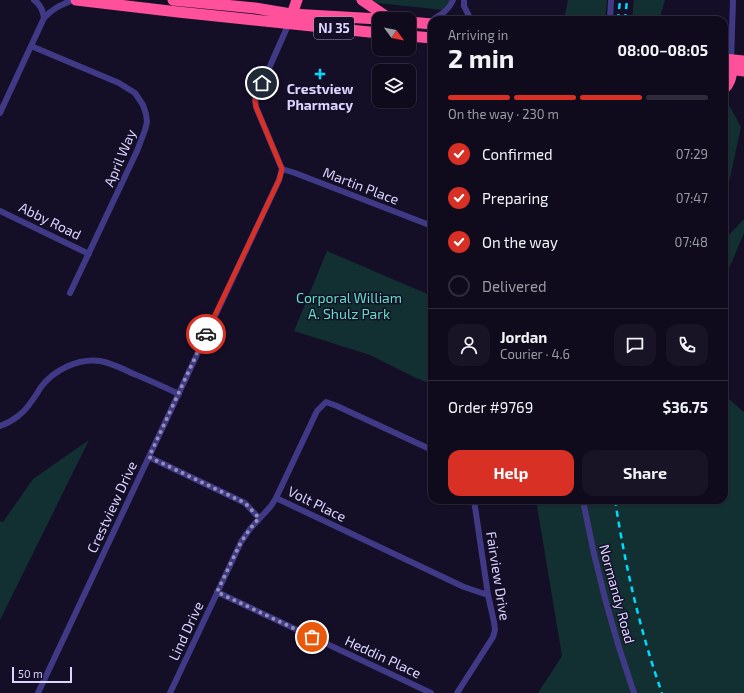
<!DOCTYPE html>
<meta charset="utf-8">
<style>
:root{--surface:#0f0b1d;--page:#181426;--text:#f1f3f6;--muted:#9b9ba4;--line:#2f2b3b;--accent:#d93025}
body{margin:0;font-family:"Exo 2",sans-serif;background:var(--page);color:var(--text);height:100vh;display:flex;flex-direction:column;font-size:15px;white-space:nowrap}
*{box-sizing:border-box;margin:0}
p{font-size:13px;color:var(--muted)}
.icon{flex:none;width:22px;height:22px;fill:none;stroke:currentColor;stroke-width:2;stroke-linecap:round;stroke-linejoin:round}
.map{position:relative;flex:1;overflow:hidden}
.side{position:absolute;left:428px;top:16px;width:300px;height:488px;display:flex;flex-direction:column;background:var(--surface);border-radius:12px;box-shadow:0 1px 3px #0004,0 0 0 1px var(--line)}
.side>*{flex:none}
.needle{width:26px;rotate:122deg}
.tools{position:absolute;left:372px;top:12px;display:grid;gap:8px}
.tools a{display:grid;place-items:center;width:44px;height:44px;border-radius:8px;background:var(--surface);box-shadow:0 1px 3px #0004,0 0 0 1px var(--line);font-size:20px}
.scale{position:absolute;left:12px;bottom:10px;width:60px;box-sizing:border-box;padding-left:4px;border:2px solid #dbd5ff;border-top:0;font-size:11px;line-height:14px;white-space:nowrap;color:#dbd5ff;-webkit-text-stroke:3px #140f27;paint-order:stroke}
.pin{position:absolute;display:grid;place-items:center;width:34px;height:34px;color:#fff;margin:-17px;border:2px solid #fff;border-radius:50%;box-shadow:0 1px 4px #0007}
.courier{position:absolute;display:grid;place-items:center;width:40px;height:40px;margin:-20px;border:3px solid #d93025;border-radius:50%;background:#fff;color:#222;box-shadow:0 1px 5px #0007}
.overview em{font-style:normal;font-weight:700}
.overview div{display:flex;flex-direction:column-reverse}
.overview{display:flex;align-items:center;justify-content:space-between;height:68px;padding:0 20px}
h1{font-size:26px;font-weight:700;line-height:30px}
.bar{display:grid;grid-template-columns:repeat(4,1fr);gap:6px 4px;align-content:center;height:48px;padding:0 20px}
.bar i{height:5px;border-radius:3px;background:var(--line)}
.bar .selected{background:var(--accent)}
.bar p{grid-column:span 4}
.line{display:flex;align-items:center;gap:10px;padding:0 20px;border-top:1px solid var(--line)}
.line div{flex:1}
.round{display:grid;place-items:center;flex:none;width:42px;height:42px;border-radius:12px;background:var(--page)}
ol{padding:0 20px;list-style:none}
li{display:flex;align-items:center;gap:12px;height:44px}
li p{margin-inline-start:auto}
li .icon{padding:4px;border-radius:50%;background:var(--accent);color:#fff;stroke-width:4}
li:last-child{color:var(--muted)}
li i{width:22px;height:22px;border:2px solid var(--line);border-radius:50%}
.action{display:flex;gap:8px;margin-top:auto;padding:8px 20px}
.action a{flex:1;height:46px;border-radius:12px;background:var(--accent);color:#fff;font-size:16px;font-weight:700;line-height:46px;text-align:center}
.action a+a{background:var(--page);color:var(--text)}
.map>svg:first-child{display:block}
.green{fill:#123031}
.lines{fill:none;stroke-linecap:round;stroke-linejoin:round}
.street{stroke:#403a86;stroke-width:6}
.highway{stroke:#ff509c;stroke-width:11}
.rail{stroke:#01daff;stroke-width:2.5;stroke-dasharray:6 5;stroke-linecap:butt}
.done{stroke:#9590b3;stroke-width:4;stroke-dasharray:0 7.2}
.route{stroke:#d93025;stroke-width:5}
.poi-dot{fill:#01daff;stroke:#140f27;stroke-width:1.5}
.labels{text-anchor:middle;stroke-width:3;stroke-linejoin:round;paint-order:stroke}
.shield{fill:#140f27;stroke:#9f9abe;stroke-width:1}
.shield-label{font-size:13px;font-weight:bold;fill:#dbd5ff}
.poi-label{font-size:14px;font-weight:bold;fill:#dbd5ff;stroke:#140f27}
.street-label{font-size:14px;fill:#dbd5ff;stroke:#140f27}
.park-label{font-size:14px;fill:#5fe1c6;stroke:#140f27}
</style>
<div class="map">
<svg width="744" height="693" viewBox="0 0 744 693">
<rect width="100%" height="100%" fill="#140f27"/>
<path class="green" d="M350,0H450L443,10Z
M568,0H607L605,20H564Z
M634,0H665L659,20H632Z
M724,96L741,127L724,205Z
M744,219V233L724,280V240Z
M327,251L432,296V384L416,378L370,355L294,331Z
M724,395L744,412V693H538L562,656L536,500H724Z
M89,440L0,620V521L3,522L33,479Z"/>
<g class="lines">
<path class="street" d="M34,0C40,4 43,10 44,18
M464,0V6L471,20
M433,20C441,14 449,10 453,0
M610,20L611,0
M31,46L119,83L135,93L143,105L146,114L147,122L145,130L137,151L70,293
M731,62L733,0
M0,113L44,18C53,8 61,5 73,0
M282,169L295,173L432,226
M0,211L89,254
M0,426C12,422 24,413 31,402C35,397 38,392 41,387C54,370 78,358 100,361C112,363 123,369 134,374C149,380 164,387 179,394
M149,457L245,503L259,518
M276,498L464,587L488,595
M583,500C595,566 612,630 634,693
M217,592L431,693
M38,693L279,180L282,169L256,107L255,100L289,23
M170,693L241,542L250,529L271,506L276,498L317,411L326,402L337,406L432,450
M457,693L493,637L495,630L494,622L488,595L474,500"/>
<path class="highway" d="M76,0L178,12L379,33
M173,0L255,8L291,14L379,19
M362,0L390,19
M290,20L297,0
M409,22L432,24
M409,36L432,38
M724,59L744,61
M724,68L744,71
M724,89C730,83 731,78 732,69"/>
<path class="rail" d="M618,20L620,0
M625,20L627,0
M615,500C625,565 640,631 662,693"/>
</g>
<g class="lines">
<path class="done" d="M206,334L149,457L245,503L259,518L250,529L241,542L217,592L312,637"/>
<path class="route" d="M206,334L279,180L282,169L256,107L255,100L262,83"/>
</g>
<path class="poi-dot" d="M318 68h4v4h4v4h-4v4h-4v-4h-4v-4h4z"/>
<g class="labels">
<rect class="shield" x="314" y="17" width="40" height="22" rx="3"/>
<g class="shield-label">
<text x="334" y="33">NJ 35</text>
</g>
<g class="poi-label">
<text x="320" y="94">Crestview<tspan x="320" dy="16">Pharmacy</tspan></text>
</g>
<g class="street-label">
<text transform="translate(120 158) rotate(-67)" y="5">April Way</text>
<text transform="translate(361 186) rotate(21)" y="5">Martin Place</text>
<text transform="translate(50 221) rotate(26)" y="5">Abby Road</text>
<text transform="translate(317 504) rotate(26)" y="5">Volt Place</text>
<text transform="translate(112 507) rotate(-65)" y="5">Crestview Drive</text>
<text transform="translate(498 576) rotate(81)" y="5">Fairview Drive</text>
<text transform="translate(617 594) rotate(75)" y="5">Normandy Road</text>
<text transform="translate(186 631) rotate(-65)" y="5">Lind Drive</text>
<text transform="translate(383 657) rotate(25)" y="5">Heddin Place</text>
</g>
<g class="park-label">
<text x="349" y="303">Corporal William<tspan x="349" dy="16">A. Shulz Park</tspan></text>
</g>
</g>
</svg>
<div class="tools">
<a><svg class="needle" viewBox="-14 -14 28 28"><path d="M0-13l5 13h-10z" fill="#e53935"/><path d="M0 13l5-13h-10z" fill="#9b9ba4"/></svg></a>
<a><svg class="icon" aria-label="layers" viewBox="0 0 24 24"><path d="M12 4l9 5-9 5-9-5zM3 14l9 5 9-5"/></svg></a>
</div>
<div class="scale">50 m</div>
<div class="pin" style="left:312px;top:637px;background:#ea580c"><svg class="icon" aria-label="bag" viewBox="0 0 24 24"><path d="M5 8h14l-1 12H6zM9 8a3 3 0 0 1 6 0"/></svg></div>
<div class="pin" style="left:262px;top:83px;background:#1f2937"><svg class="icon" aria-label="home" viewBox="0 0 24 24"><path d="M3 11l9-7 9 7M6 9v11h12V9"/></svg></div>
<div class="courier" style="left:206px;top:334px"><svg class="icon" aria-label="car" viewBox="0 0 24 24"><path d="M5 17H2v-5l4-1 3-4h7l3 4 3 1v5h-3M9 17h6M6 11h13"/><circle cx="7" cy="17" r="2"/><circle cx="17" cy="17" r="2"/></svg></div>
<section class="side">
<div class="overview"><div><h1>2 min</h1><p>Arriving in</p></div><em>08:00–08:05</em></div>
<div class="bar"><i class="selected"></i><i class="selected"></i><i class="selected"></i><i></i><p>On the way · 230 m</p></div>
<ol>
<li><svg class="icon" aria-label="check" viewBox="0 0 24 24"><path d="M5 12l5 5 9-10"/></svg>Confirmed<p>07:29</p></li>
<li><svg class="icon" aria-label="check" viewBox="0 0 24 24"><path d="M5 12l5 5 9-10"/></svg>Preparing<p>07:47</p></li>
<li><svg class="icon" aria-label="check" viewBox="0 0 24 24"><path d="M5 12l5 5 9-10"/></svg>On the way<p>07:48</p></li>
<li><i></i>Delivered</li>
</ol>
<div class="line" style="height:72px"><a class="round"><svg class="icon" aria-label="person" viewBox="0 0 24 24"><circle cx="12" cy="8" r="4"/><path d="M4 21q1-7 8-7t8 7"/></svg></a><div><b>Jordan</b><p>Courier · 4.6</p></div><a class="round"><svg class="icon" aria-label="chat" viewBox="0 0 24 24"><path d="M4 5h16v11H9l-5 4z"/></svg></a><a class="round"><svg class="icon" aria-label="phone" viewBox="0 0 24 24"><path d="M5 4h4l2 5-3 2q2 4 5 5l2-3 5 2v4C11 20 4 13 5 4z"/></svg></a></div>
<div class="line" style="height:52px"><div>Order #9769</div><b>$36.75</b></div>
<div class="action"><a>Help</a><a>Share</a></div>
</section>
</div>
